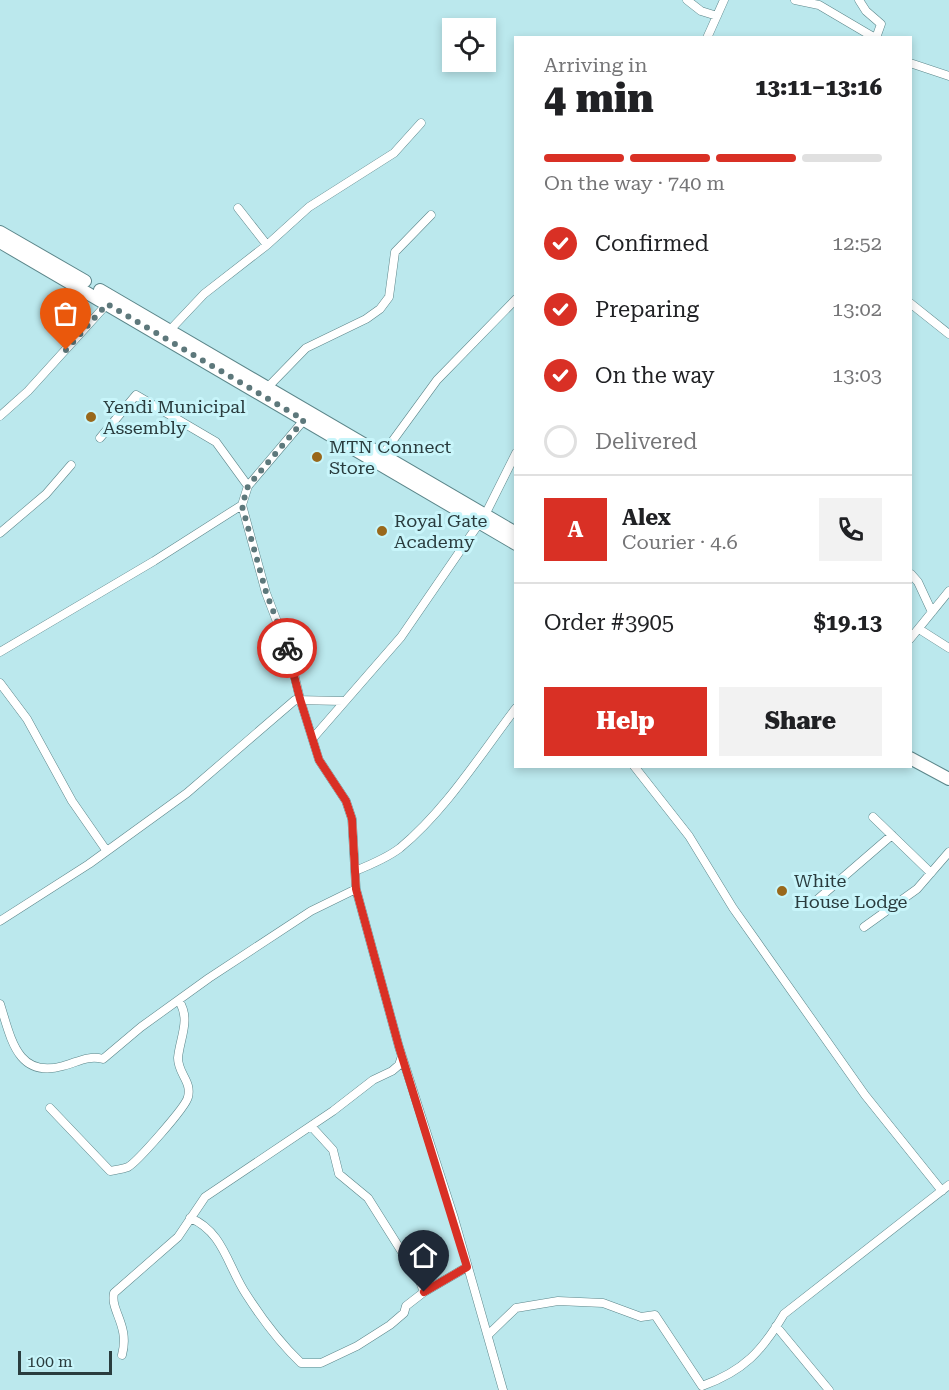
<!DOCTYPE html>
<meta charset="utf-8">
<style>
:root{--surface:#fff;--page:#f2f2f2;--text:#202124;--muted:#757577;--line:#e0e0e0;--accent:#d93025}
body{margin:0;font-family:"Roboto Serif",serif;background:var(--page);color:var(--text);height:100vh;display:flex;flex-direction:column;font-size:22px;white-space:nowrap}
*{box-sizing:border-box;margin:0}
p{font-size:20px;color:var(--muted)}
.icon{flex:none;width:33px;height:33px;fill:none;stroke:currentColor;stroke-width:2;stroke-linecap:round;stroke-linejoin:round}
.map{position:relative;flex:1;overflow:hidden}
.sheet{position:absolute;left:514px;top:36px;width:398px;height:732px;display:flex;flex-direction:column;background:var(--surface);border-radius:0px;box-shadow:0 3px 9px #0003}
.sheet>*{flex:none}
.tools{position:absolute;left:442px;top:18px;display:grid;gap:12px}
.tools a{display:grid;place-items:center;width:54px;height:54px;border-radius:0px;background:var(--surface);box-shadow:0 3px 9px #0003;font-size:30px}
.scale{position:absolute;left:18px;bottom:15px;width:94px;box-sizing:border-box;padding-left:6px;border:3px solid #2a3c3e;border-top:0;font-size:16px;line-height:21px;white-space:nowrap;color:#2a3c3e;-webkit-text-stroke:4px #c8f5fa;paint-order:stroke}
.pin{position:absolute;display:grid;place-items:center;width:51px;height:51px;color:#fff;margin:-62px -26px;border-radius:50% 50% 50% 0;rotate:-45deg;box-shadow:0 0 6px #0007}
.pin .icon{rotate:45deg}
.courier{position:absolute;display:grid;place-items:center;width:60px;height:60px;margin:-30px;border:4px solid #d93025;border-radius:50%;background:#fff;color:#222;box-shadow:0 2px 8px #0007}
.summary em{font-style:normal;font-weight:800}
.summary div{display:flex;flex-direction:column-reverse}
.summary{display:flex;align-items:center;justify-content:space-between;height:102px;padding:0 30px}
h1{font-size:39px;font-weight:800;line-height:45px}
.bar{display:grid;grid-template-columns:repeat(4,1fr);gap:9px 6px;align-content:center;height:72px;padding:0 30px}
.bar i{height:8px;border-radius:4px;background:var(--line)}
.bar .on{background:var(--accent)}
.bar p{grid-column:span 4}
.line{display:flex;align-items:center;gap:15px;padding:0 30px;border-top:2px solid var(--line)}
.line div{flex:1}
.round{display:grid;place-items:center;flex:none;width:63px;height:63px;border-radius:0px;background:var(--page)}
ol{padding:0 30px;list-style:none}
li{display:flex;align-items:center;gap:18px;height:66px}
li p{margin-inline-start:auto}
li .icon{padding:6px;border-radius:50%;background:var(--accent);color:#fff;stroke-width:4}
li:last-child{color:var(--muted)}
li i{width:33px;height:33px;border:3px solid var(--line);border-radius:50%}
.button{display:flex;gap:12px;margin-top:auto;padding:12px 30px}
.button a{flex:1;height:69px;border-radius:0px;background:var(--accent);color:#fff;font-size:24px;font-weight:800;line-height:69px;text-align:center}
.button a+a{background:var(--page);color:var(--text)}
.map>svg:first-child{display:block}
.lines{fill:none;stroke-linecap:round;stroke-linejoin:round}
.minor-casing{stroke:#5c868a;stroke-width:9}
.trunk-casing{stroke:#5c868a;stroke-width:14}
.minor{stroke:#fff;stroke-width:8}
.trunk{stroke:#fff;stroke-width:12}
.done{stroke:#5d787b;stroke-width:6;stroke-dasharray:0 10.8}
.route{stroke:#d93025;stroke-width:8}
.poi-dot{fill:#99681b;stroke:#c8f5fa;stroke-width:2}
.labels{text-anchor:middle;stroke-width:6;stroke-linejoin:round;paint-order:stroke}
.poi-label{font-size:18px;fill:#2a3c3e;stroke:#c8f5fa;text-anchor:start}
</style>
<div class="map">
<svg width="949" height="1390" viewBox="0 0 949 1390">
<rect width="100%" height="100%" fill="#bbe8ed"/>
<g class="lines">
<g class="minor-casing">
<path id="minor" d="M687,0L701,11L717,16
M795,0L819,5L875,38
M859,0L866,11L881,24L876,38
M707,38L724,0
M910,63L949,76
M238,208L267,245
M910,303L949,334
M170,330L204,294L267,245L309,207L394,153L421,123
M267,388L306,348L366,319L380,309L389,297L395,252L431,215
M0,416L28,391L107,304
M304,420L248,486L242,505L266,593L289,653L300,699L319,760L346,801L352,819L356,889L399,1047L454,1218L503,1390
M100,438L136,395L216,442L248,486
M383,454L437,380L516,299
M485,515L516,453
M0,533L46,494L71,465
M911,574L918,582L932,612
M919,629L949,648
M910,639L949,591
M0,652L154,561L242,505
M0,683L27,719L72,801L106,850
M313,738L401,637L480,522
M634,766L689,836L733,908L865,1095L942,1191
M873,817L931,873
M355,871C370,865 387,858 400,848C446,810 480,755 516,708
M811,905L892,835
M0,921L89,864L187,793L295,700L343,701
M864,927L917,889L949,852
M0,1004C11,1038 17,1079 63,1066C78,1062 88,1055 103,1059L141,1027L209,978L311,911L356,889
M50,1108L110,1171C115,1170 123,1169 128,1167C137,1162 186,1107 188,1097C192,1081 178,1074 178,1058C180,1037 191,1020 179,1001
M311,1126L333,1150L339,1174L368,1198L419,1279L424,1292
M190,1218C223,1231 228,1267 246,1294C262,1319 280,1343 301,1363H321L357,1346L390,1325L404,1313L406,1306L424,1292L467,1267
M776,1326L829,1390
M488,1335L516,1308L558,1301L603,1303L641,1317L655,1315L702,1386C744,1371 762,1351 784,1314L949,1185
M122,1355C130,1325 110,1311 114,1293L178,1237L205,1197L333,1111L373,1080L392,1071L399,1065L402,1056"/>
</g>
<g class="trunk-casing">
<path id="trunk" d="M0,232L85,281
M0,242L516,544
M100,290L516,533
M910,758L949,779"/>
</g>
<use href="#minor" class="minor"/>
<use href="#trunk" class="trunk"/>
</g>
<g class="lines">
<path class="done" d="M66,350L107,304L304,420L248,486L242,506L266,592L287,648"/>
<path class="route" d="M287,648L300,699L319,760L346,801L352,819L356,889L399,1047L467,1267L424,1292"/>
</g>
<g class="poi-dot">
<circle cx="91" cy="417" r="6"/>
<circle cx="317" cy="457" r="6"/>
<circle cx="382" cy="531" r="6"/>
<circle cx="782" cy="891" r="6"/>
</g>
<g class="labels">
<g class="poi-label">
<text x="103" y="413">Yendi Municipal<tspan x="103" dy="21">Assembly</tspan></text>
<text x="329" y="453">MTN Connect<tspan x="329" dy="21">Store</tspan></text>
<text x="394" y="527">Royal Gate<tspan x="394" dy="21">Academy</tspan></text>
<text x="794" y="887">White<tspan x="794" dy="21">House Lodge</tspan></text>
</g>
</g>
</svg>
<div class="tools">
<a><svg class="icon" aria-label="locate" viewBox="0 0 24 24"><circle cx="12" cy="12" r="6"/><path d="M12 2v4M12 18v4M2 12h4M18 12h4"/></svg></a>
</div>
<div class="scale">100 m</div>
<div class="pin" style="left:66px;top:350px;background:#ea580c"><svg class="icon" aria-label="bag" viewBox="0 0 24 24"><path d="M5 8h14l-1 12H6zM9 8a3 3 0 0 1 6 0"/></svg></div>
<div class="pin" style="left:424px;top:1292px;background:#1f2937"><svg class="icon" aria-label="home" viewBox="0 0 24 24"><path d="M3 11l9-7 9 7M6 9v11h12V9"/></svg></div>
<div class="courier" style="left:287px;top:648px"><svg class="icon" aria-label="bike" viewBox="0 0 24 24"><circle cx="6" cy="16" r="4"/><circle cx="18" cy="16" r="4"/><path d="M6 16l4-8h5l3 8M10 8l3 8H6M13 5h3"/></svg></div>
<section class="sheet">
<div class="summary"><div><h1>4 min</h1><p>Arriving in</p></div><em>13:11–13:16</em></div>
<div class="bar"><i class="on"></i><i class="on"></i><i class="on"></i><i></i><p>On the way · 740 m</p></div>
<ol>
<li><svg class="icon" aria-label="check" viewBox="0 0 24 24"><path d="M5 12l5 5 9-10"/></svg>Confirmed<p>12:52</p></li>
<li><svg class="icon" aria-label="check" viewBox="0 0 24 24"><path d="M5 12l5 5 9-10"/></svg>Preparing<p>13:02</p></li>
<li><svg class="icon" aria-label="check" viewBox="0 0 24 24"><path d="M5 12l5 5 9-10"/></svg>On the way<p>13:03</p></li>
<li><i></i>Delivered</li>
</ol>
<div class="line" style="height:108px"><b class="round" style="background:var(--accent);color:#fff">A</b><div><b>Alex</b><p>Courier · 4.6</p></div><a class="round"><svg class="icon" aria-label="phone" viewBox="0 0 24 24"><path d="M5 4h4l2 5-3 2q2 4 5 5l2-3 5 2v4C11 20 4 13 5 4z"/></svg></a></div>
<div class="line" style="height:78px"><div>Order #3905</div><b>$19.13</b></div>
<div class="button"><a>Help</a><a>Share</a></div>
</section>
</div>
